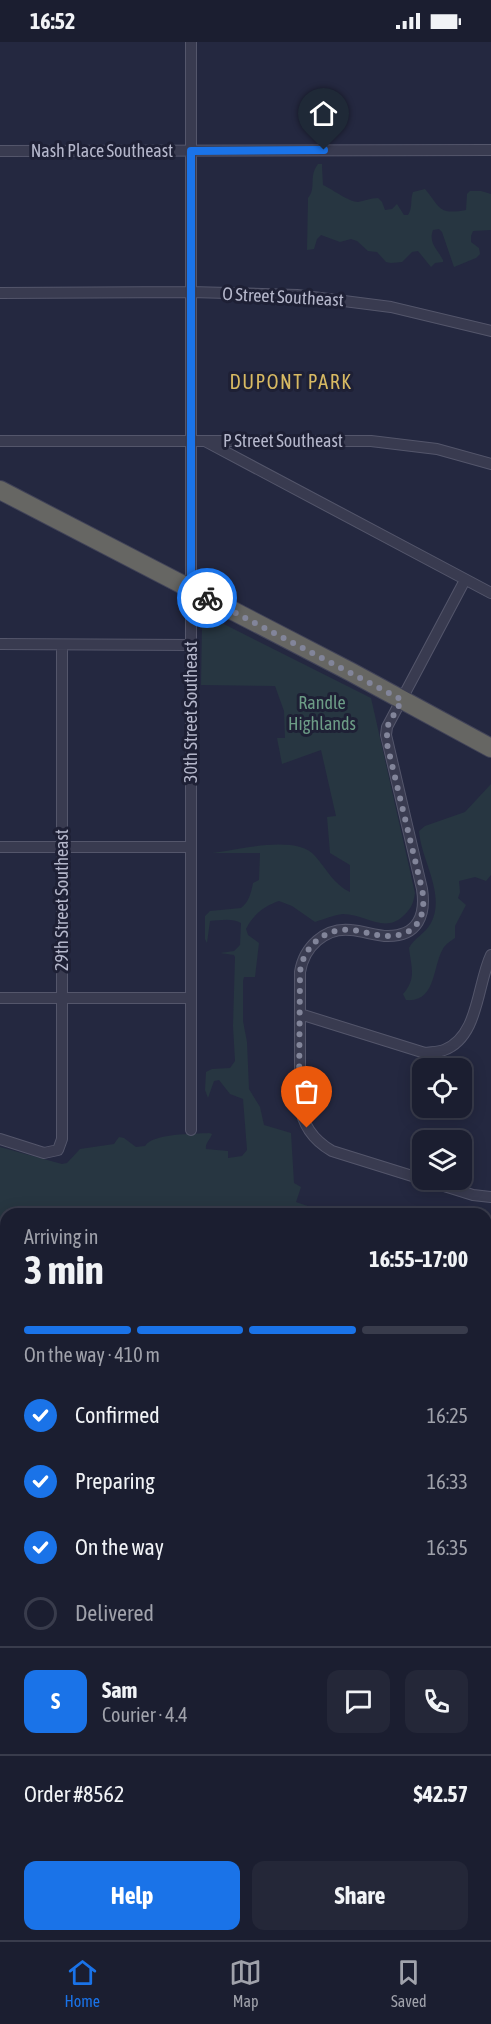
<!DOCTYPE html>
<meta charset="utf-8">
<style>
:root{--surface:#1b1e30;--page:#242738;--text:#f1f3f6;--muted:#a0a2ab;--line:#393c4c;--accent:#1a73e8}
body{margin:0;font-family:"Asap Condensed",sans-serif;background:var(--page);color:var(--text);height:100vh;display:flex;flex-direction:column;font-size:22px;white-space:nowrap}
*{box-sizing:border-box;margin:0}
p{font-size:20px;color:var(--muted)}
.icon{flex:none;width:33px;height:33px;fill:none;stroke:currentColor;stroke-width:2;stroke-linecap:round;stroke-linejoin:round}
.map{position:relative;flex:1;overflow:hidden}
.drawer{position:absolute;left:0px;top:1166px;width:492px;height:734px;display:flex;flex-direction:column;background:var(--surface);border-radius:18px 18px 0 0;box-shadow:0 3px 15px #0003,0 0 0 2px var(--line)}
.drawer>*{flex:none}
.tools{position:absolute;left:412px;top:1016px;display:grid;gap:12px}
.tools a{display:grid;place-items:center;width:60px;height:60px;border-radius:12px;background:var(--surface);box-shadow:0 3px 15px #0003,0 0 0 2px var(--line);font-size:30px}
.pin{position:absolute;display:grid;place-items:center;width:51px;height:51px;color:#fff;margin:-62px -26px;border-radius:50% 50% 50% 0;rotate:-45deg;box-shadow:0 0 6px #0007}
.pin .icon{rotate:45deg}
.courier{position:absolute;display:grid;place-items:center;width:60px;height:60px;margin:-30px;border:4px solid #1a73e8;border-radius:50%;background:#fff;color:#222;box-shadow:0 2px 8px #0007}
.overview em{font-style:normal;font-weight:700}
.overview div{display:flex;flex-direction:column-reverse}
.overview{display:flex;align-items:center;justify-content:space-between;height:102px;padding:0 24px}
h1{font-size:39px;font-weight:700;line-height:45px}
.bar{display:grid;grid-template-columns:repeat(4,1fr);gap:9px 6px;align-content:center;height:72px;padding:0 24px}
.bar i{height:8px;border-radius:4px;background:var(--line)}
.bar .current{background:var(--accent)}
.bar p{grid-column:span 4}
.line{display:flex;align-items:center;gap:15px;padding:0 24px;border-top:2px solid var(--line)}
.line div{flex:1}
.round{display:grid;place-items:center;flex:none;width:63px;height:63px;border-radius:12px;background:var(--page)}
ol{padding:0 24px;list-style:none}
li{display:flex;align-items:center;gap:18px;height:66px}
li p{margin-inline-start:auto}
li .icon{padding:6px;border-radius:50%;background:var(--accent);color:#fff;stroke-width:4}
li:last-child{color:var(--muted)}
li i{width:33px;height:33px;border:3px solid var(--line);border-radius:50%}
.primary-button{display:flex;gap:12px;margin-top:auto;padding:12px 24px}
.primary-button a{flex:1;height:69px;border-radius:12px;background:var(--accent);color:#fff;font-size:24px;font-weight:700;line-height:69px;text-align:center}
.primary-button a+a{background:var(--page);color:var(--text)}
.status{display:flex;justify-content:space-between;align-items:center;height:42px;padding:0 30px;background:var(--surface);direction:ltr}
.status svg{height:16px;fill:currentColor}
.menu{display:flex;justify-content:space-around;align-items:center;height:84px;border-top:2px solid var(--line);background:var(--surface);font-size:16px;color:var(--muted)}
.menu a{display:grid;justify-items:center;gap:3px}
.menu .current{color:var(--accent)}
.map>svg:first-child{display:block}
.green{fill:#273641}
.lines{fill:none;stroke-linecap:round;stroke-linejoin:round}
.minor-casing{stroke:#54566b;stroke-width:12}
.trunk-casing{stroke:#414358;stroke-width:20}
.minor{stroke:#393b50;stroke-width:10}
.trunk{stroke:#666663;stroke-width:18}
.done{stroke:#82859a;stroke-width:6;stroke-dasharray:0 10.8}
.route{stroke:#1a73e8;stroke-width:8}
.labels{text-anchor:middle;stroke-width:6;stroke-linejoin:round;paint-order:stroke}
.street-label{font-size:18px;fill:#b5b7cb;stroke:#1e2035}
.park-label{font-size:18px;fill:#6c9c86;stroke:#1e2035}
.neighbourhood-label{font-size:20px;letter-spacing:1.5px;fill:#d8ba63;stroke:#1e2035}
</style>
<div class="status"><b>16:52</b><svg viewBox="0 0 49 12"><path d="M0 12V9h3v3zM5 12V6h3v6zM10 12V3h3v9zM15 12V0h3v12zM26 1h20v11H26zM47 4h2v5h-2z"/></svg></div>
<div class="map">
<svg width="491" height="1898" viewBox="0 0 491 1898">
<rect width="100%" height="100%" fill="#242840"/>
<path class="green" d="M318,122H322V125L323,143C332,147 349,160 358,160C364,159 371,156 378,156L382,160L385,168L392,167L397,162L404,173H408C413,166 410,157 413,150L425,147C441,166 438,173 466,168L467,152L470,149H481L491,152V188L473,189L471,194V200L479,206L480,212L476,216L454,225L442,190L439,187L433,188C428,201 438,208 443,218V220L435,221L431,225L418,209L412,210L402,220L391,221L386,220L377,210L368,209L357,199L351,197L340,200L321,193L317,197L314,207L307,208L308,156C317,145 308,135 318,122Z
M210,575L371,656L415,851C413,863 411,867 402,875C384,891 365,872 343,872C334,873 324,877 315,880L292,864L279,859C264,864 253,873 246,887L248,893L259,901L255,935H244L243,939V979L247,1000L249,1047L260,1065L264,1083L291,1091L294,1141L301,1145L296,1160L328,1171L6,1172V1405L0,1416V1105L62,1122L67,1121L80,1107L114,1102L119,1095L124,1096L136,1105L145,1104C153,1091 194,1092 209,1091L212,1092C210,1098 205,1101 206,1107L228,1109V1116L242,1114L247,1108L243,1057L230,1052L219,1038L214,1039L208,1056L205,1048L206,1030L212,1027L230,1026L235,1019L233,984L235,915L234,913L220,911L234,909L240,903L241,881C233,876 220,878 210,879L207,901L205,897V874L210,869L241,866C249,860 251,851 253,841L259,838L260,811H212C237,808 297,792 315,814C326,826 334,843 350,850V823L330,811L327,775L336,774L321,708L282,722L277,696H285L284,669L275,644L201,643L202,582Z
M491,742V833L486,839L475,835L459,839L460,850L458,856L466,863L455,884V896C452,898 447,901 444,905C432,923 437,961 406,958L403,952C417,936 411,925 409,906C414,896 425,892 431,881C446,852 421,818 419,789L425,784L465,770Z
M486,1204H491V1414H486Z
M0,1493H6V1632L0,1630Z"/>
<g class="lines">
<g class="minor-casing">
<path id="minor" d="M191,0V1088
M0,109L491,108
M0,251L191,250L297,253L391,265L491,289
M0,399H371L437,407L491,422
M205,399L491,551
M465,538L387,685L386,693L422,847C426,873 418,894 388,894C376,894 364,889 351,888C325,885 304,905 300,930V1061C302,1083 313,1098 332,1109L473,1153L491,1155
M0,602L191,603
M0,805H190
M0,956H190
M300,972L425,1011C431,1010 439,1010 444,1008C479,995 477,942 491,913
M0,1097L44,1111L58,1108L62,1097V603
M486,1425H491
M0,1479H6
M486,1595H491
M0,1643L6,1644
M486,1740H491
M0,1805H6
M486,1866H491
M189,1898V1893
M395,1898V1893"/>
</g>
<g class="trunk-casing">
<path id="trunk" d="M0,448L351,630L491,706"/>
</g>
<use href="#minor" class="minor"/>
<use href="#trunk" class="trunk"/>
</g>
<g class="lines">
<path class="done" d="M207,556L402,658L387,685V702L422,847C427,873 418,894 388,894C376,894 364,889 351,888C325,885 303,905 300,930L299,1053L301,1069L307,1086"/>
<path class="route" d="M207,556L191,548V109L324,108"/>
</g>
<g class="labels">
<g class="street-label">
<text x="102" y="115">Nash Place Southeast</text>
<text transform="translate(283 255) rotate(3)" y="6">O Street Southeast</text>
<text x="283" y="405">P Street Southeast</text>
<text transform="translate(191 670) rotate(-90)" y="6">30th Street Southeast</text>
<text transform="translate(62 858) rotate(-90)" y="6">29th Street Southeast</text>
</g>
<g class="park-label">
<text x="322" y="667">Randle<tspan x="322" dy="21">Highlands</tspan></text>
</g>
<g class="neighbourhood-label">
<text x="291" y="347">DUPONT PARK</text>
</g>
</g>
</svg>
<div class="tools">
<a><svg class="icon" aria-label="locate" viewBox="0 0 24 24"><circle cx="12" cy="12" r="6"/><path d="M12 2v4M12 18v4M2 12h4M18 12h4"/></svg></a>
<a><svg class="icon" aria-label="layers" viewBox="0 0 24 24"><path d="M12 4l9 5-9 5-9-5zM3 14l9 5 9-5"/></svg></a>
</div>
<div class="pin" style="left:307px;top:1086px;background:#ea580c"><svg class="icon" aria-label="bag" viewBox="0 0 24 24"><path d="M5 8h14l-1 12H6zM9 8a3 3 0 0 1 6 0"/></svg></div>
<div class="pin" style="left:324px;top:108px;background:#1f2937"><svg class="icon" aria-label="home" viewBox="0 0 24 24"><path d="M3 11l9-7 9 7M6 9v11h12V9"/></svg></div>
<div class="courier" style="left:207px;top:556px"><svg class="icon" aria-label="bike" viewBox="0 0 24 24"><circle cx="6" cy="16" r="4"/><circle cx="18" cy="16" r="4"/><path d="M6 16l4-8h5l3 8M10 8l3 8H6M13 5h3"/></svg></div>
<section class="drawer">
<div class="overview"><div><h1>3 min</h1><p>Arriving in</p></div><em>16:55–17:00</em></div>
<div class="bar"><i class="current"></i><i class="current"></i><i class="current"></i><i></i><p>On the way · 410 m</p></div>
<ol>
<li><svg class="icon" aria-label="check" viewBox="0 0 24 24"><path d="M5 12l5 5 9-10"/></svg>Confirmed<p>16:25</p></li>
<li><svg class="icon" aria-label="check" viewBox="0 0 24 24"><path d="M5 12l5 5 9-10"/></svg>Preparing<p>16:33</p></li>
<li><svg class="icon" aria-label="check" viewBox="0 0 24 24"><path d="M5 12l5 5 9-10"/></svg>On the way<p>16:35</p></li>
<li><i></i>Delivered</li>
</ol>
<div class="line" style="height:108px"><b class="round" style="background:var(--accent);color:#fff">S</b><div><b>Sam</b><p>Courier · 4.4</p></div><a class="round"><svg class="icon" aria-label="chat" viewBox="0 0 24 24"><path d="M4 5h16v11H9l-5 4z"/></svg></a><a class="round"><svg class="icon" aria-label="phone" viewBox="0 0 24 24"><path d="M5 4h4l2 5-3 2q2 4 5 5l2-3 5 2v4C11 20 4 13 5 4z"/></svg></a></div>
<div class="line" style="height:78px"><div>Order #8562</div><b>$42.57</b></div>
<div class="primary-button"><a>Help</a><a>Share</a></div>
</section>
</div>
<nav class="menu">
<a class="current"><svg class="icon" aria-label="home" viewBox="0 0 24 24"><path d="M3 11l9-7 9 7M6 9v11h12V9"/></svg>Home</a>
<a><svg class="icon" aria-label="map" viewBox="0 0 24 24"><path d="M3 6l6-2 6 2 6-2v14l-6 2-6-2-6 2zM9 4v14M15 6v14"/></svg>Map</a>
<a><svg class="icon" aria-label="saved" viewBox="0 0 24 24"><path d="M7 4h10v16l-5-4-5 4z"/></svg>Saved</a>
</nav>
